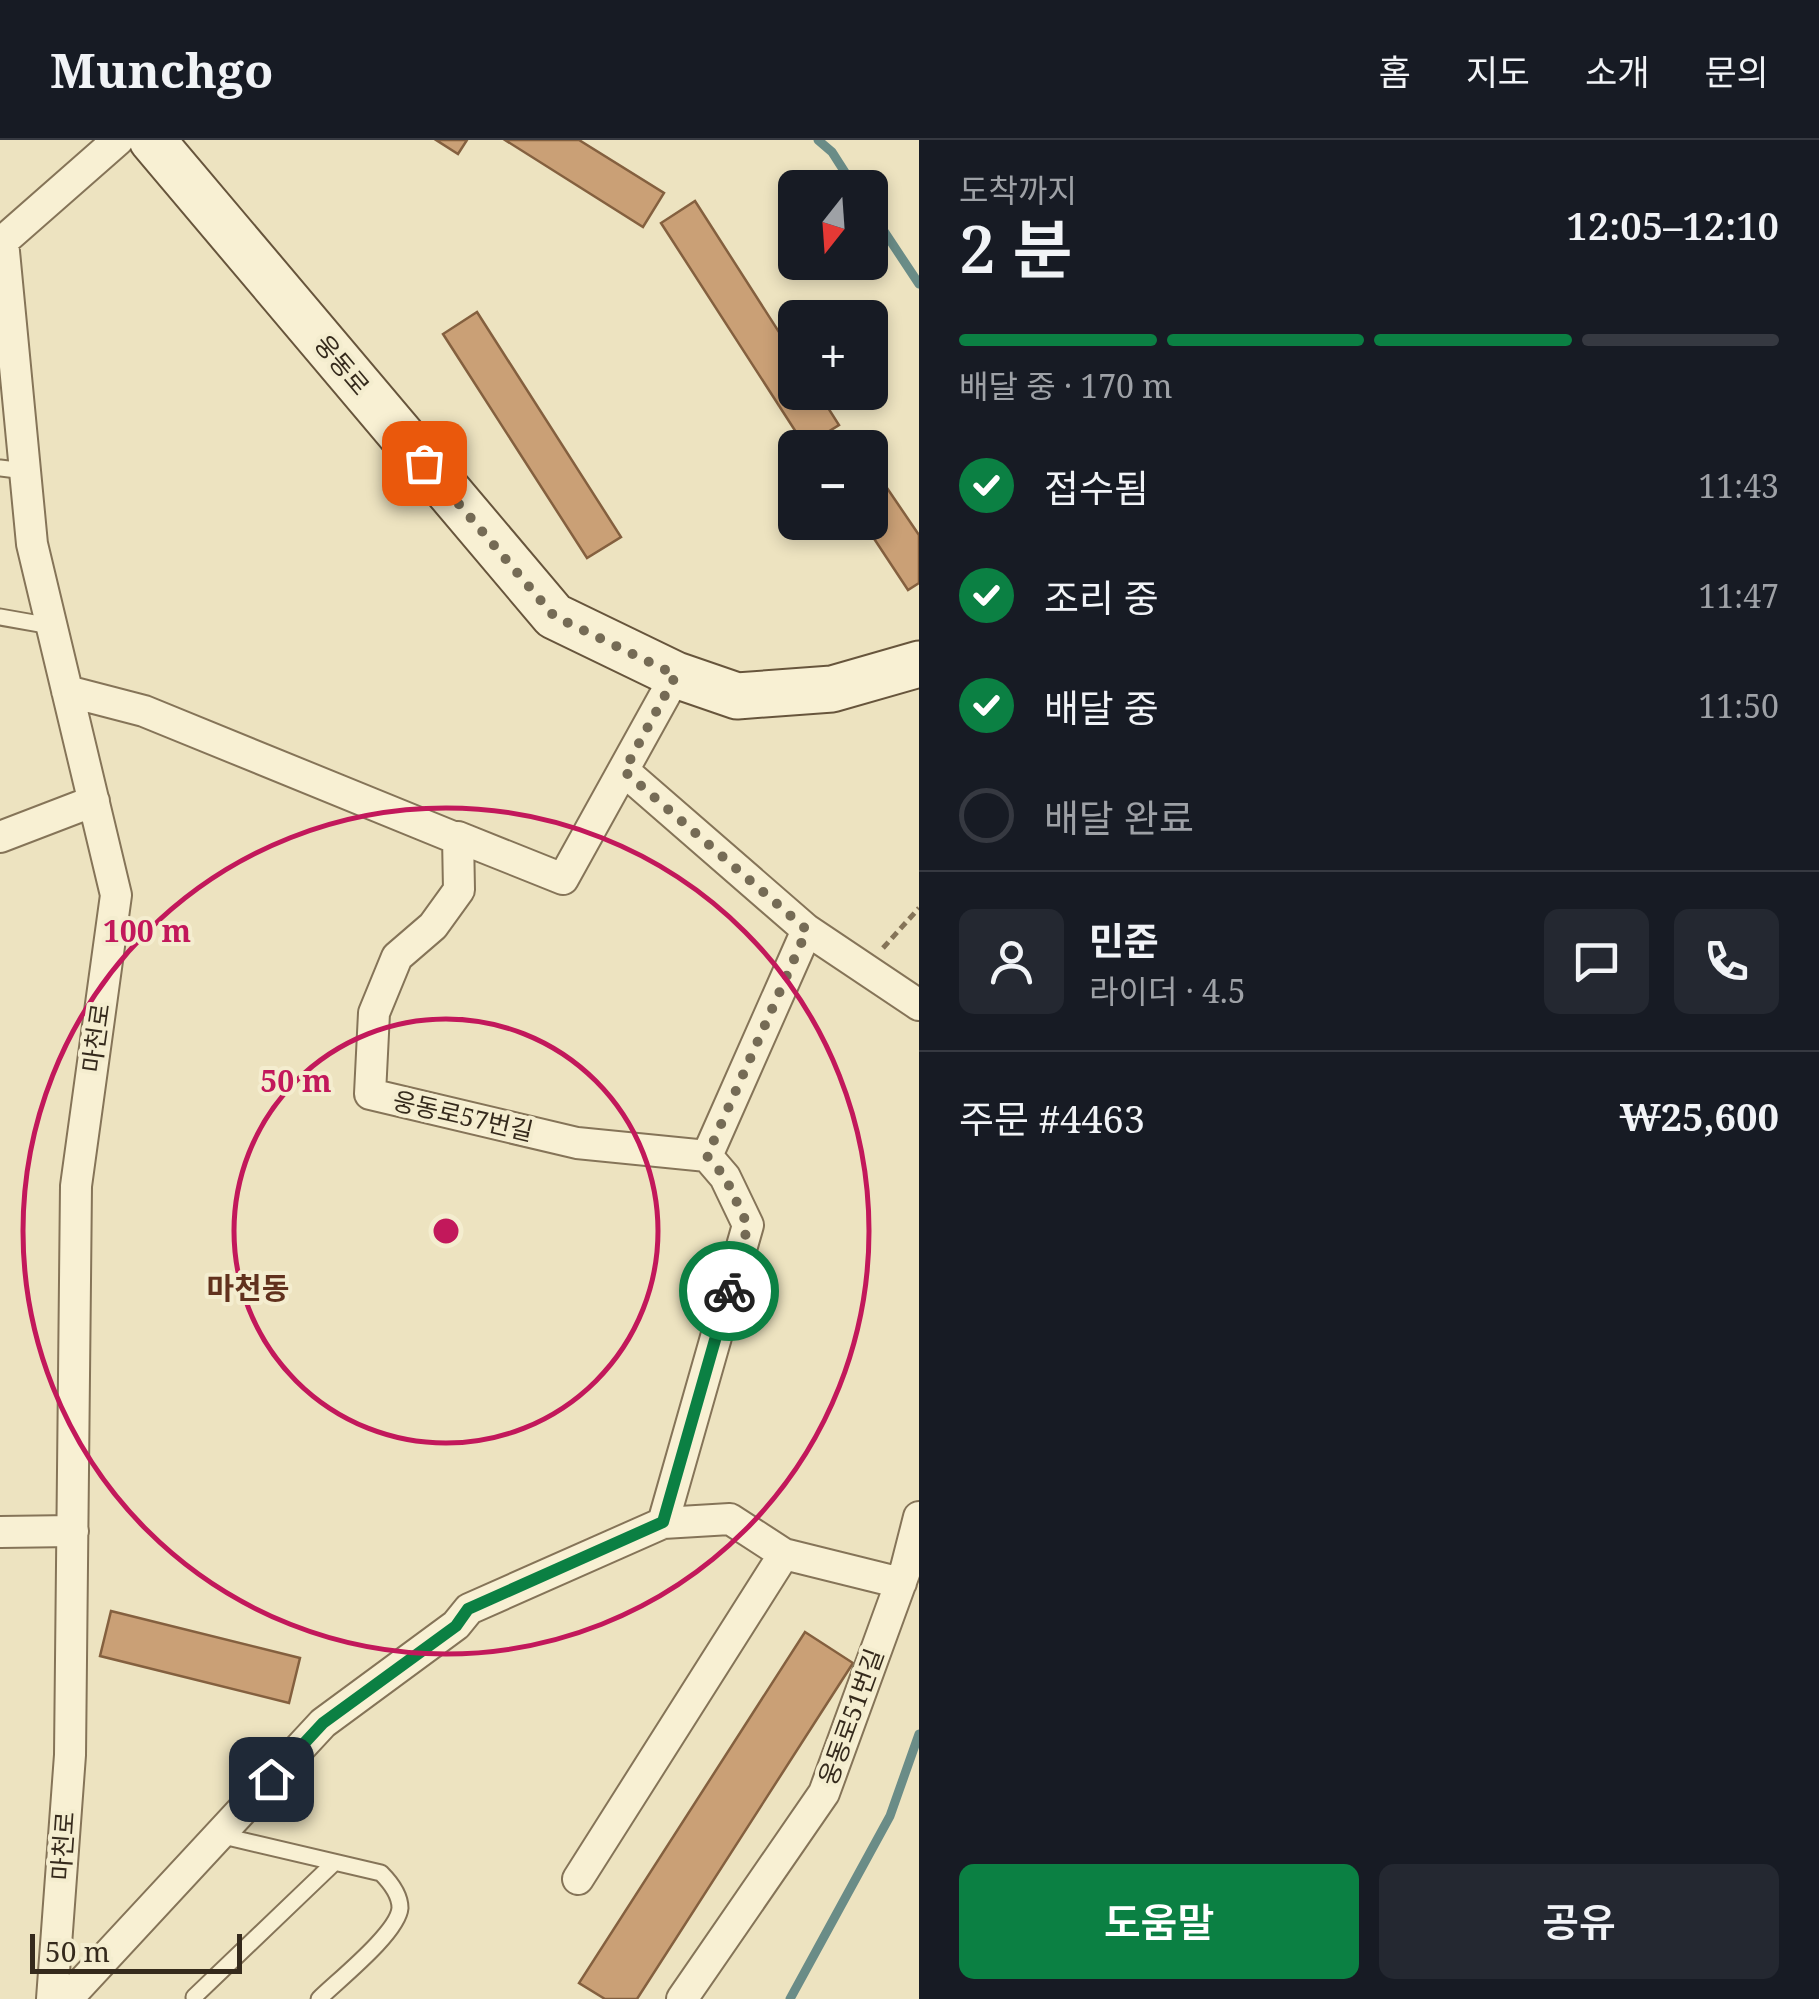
<!DOCTYPE html>
<html lang="ko">
<meta charset="utf-8">
<style>
:root{--surface:#171b24;--page:#242831;--text:#f1f3f6;--muted:#9ea1a6;--line:#363941;--accent:#0b8043}
body{margin:0;font-family:"Noto Serif","Noto Sans KR",serif;background:var(--page);color:var(--text);height:100vh;display:flex;flex-direction:column;font-size:38px;white-space:nowrap}
*{box-sizing:border-box;margin:0}
p{font-size:32px;color:var(--muted)}
.icon{flex:none;width:55px;height:55px;fill:none;stroke:currentColor;stroke-width:2;stroke-linecap:round;stroke-linejoin:round}
.map{position:relative;flex:1;overflow:hidden}
.details{display:flex;flex-direction:column;background:var(--surface);width:900px}
.details>*{flex:none}
.needle{width:65px;rotate:197deg}
.buttons{position:absolute;left:778px;top:30px;display:grid;gap:20px}
.buttons a{display:grid;place-items:center;width:110px;height:110px;border-radius:15px;background:var(--surface);box-shadow:0 5px 15px #0003;font-size:50px}
.scale{position:absolute;left:30px;bottom:25px;width:212px;box-sizing:border-box;padding-left:10px;border:5px solid #352a1c;border-top:0;font-size:28px;line-height:35px;white-space:nowrap;color:#352a1c;-webkit-text-stroke:8px #f4edcf;paint-order:stroke}
.pin{position:absolute;display:grid;place-items:center;width:85px;height:85px;color:#fff;margin:-42px;border-radius:20px;box-shadow:0 5px 15px #0006}
.courier{position:absolute;display:grid;place-items:center;width:100px;height:100px;margin:-50px;border:8px solid #0b8043;border-radius:50%;background:#fff;color:#222;box-shadow:0 2px 12px #0007}
.overview em{font-style:normal;font-weight:600}
.overview div{display:flex;flex-direction:column-reverse}
.overview{display:flex;align-items:center;justify-content:space-between;height:170px;padding:0 40px}
h1{font-size:65px;font-weight:600;line-height:75px}
.bar{display:grid;grid-template-columns:repeat(4,1fr);gap:15px 10px;align-content:center;height:120px;padding:0 40px}
.bar i{height:12px;border-radius:8px;background:var(--line)}
.bar .selected{background:var(--accent)}
.bar p{grid-column:span 4}
.line{display:flex;align-items:center;gap:25px;padding:0 40px;border-top:2px solid var(--line)}
.line div{flex:1}
.round{display:grid;place-items:center;flex:none;width:105px;height:105px;border-radius:15px;background:var(--page)}
ol{padding:0 40px;list-style:none}
li{display:flex;align-items:center;gap:30px;height:110px}
li p{margin-inline-start:auto}
li .icon{padding:10px;border-radius:50%;background:var(--accent);color:#fff;stroke-width:4}
li:last-child{color:var(--muted)}
li i{width:55px;height:55px;border:5px solid var(--line);border-radius:50%}
.action{display:flex;gap:20px;margin-top:auto;padding:20px 40px}
.action a{flex:1;height:115px;border-radius:15px;background:var(--accent);color:#fff;font-size:40px;font-weight:600;line-height:115px;text-align:center}
.action a+a{background:var(--page);color:var(--text)}
header{display:flex;align-items:center;gap:60px;box-sizing:border-box;height:140px;padding:0 50px;background:var(--surface);border-bottom:2px solid var(--line)}
header strong{font-size:48px}
nav{display:flex;gap:55px;margin-inline-start:auto;font-size:35px}
main{display:flex;flex:1;min-height:0}
.map>svg:first-child{display:block}
.lines{fill:none;stroke-linecap:round;stroke-linejoin:round}
.stream{stroke:#6a8c87;stroke-width:9}
.building{fill:#caa076;stroke:#84603f;stroke-width:2.5}
.lane-casing{stroke:#857458;stroke-width:19}
.street-casing{stroke:#857458;stroke-width:34}
.secondary-casing{stroke:#67553c;stroke-width:49}
.path{stroke:#857458;stroke-width:5;stroke-dasharray:8 5;stroke-linecap:butt}
.lane{stroke:#f8f0d3;stroke-width:15}
.street{stroke:#f8f0d3;stroke-width:30}
.secondary{stroke:#f8f0d3;stroke-width:45}
.done{stroke:#756b55;stroke-width:10;stroke-dasharray:0 18}
.route{stroke:#0b8043;stroke-width:12}
.ring{fill:none;stroke:#c2185b;stroke-width:5}
.labels{text-anchor:middle;stroke-width:8;stroke-linejoin:round;paint-order:stroke}
.street-label{font-size:25px;fill:#352a1c;stroke:#f4edcf}
.quarter-label{font-size:30px;font-weight:bold;fill:#61311d;stroke:#f4edcf}
.centre{fill:#c2185b;stroke:#f4edcf;stroke-width:5}
.ring-label{font-size:30px;text-anchor:middle;font-weight:bold;fill:#c2185b;stroke:#f4edcf;stroke-width:8;stroke-linejoin:round;paint-order:stroke}
</style>
<header>
<strong>Munchgo</strong>
<nav><a>홈</a><a>지도</a><a>소개</a><a>문의</a></nav>
</header>
<main>
<div class="map">
<svg width="919" height="1859" viewBox="0 0 919 1859">
<rect width="100%" height="100%" fill="#ede3c0"/>
<g class="lines">
<path class="stream" d="M818,0L832,12L855,48
M870,70L919,144
M790,1859L890,1676L919,1594"/>
</g>
<path class="building" d="M436,0H467L458,14Z
M505,0H579L664,53L643,87Z
M695,61L795,217V252H818L839,285L805,306L661,83Z
M477,172L621,397L587,418L443,194Z
M849,292L860,308H827Z
M870,323L919,395V443L908,450L863,382H870Z
M111,1471L300,1518L289,1563L100,1516Z
M805,1492L853,1523L637,1859H605L579,1843Z"/>
<g class="lines">
<g class="lane-casing">
<path id="lane" d="M0,328L25,331
M0,477L51,486
M219,1695L381,1733C390,1742 400,1755 400,1768C398,1793 337,1841 319,1859
M194,1857L334,1723"/>
</g>
<g class="street-casing">
<path id="street" d="M676,535L563,739L458,697L459,750L433,786L397,817L374,873L370,954L577,1003L707,1016
M67,551L144,571L458,699
M624,631L807,790L919,865
M0,697L94,661
M663,1383L730,1379L784,1414
M0,1392L73,1391
M578,1739L784,1414L901,1443
M52,1859L70,1615L76,1046L116,755L32,404L3,101L118,0
M67,1859L323,1583L456,1485L469,1469L663,1383L748,1085L725,1037L707,1016L807,790
M682,1859L824,1653L906,1428L919,1377"/>
</g>
<g class="secondary-casing">
<path id="secondary" d="M152,0L554,476L676,535L737,556L832,549L919,524"/>
</g>
<path class="path" d="M883,808L919,768"/>
<use href="#lane" class="lane"/>
<use href="#street" class="street"/>
<use href="#secondary" class="secondary"/>
</g>
<g class="lines">
<path class="done" d="M424,323L554,476L676,535L624,631L807,790L707,1016L725,1037L748,1086L729,1151"/>
<path class="route" d="M271,1639L323,1583L456,1486L468,1469L663,1382L729,1151"/>
</g>
<g class="ring">
<circle cx="446" cy="1091" r="212"/>
<circle cx="446" cy="1091" r="423"/>
</g>
<g class="labels">
<g class="street-label">
<text transform="translate(342 225) rotate(50)" y="9">웅동로</text>
<text transform="translate(96 898) rotate(-82)" y="9">마천로</text>
<text transform="translate(463 976) rotate(13)" y="9">웅동로57번길</text>
<text transform="translate(851 1577) rotate(-70)" y="9">웅동로51번길</text>
<text transform="translate(63 1706) rotate(-86)" y="9">마천로</text>
</g>
<g class="quarter-label">
<text x="248" y="1159">마천동</text>
</g>
</g>
<circle cx="446" cy="1091" r="15" class="centre"/>
<g class="ring-label">
<text x="147" y="802">100 m</text>
<text x="296" y="952">50 m</text>
</g>
</svg>
<div class="buttons">
<a><svg class="needle" viewBox="-14 -14 28 28"><path d="M0-13l5 13h-10z" fill="#e53935"/><path d="M0 13l5-13h-10z" fill="#9ea1a6"/></svg></a>
<a>+</a>
<a>−</a>
</div>
<div class="scale">50 m</div>
<div class="pin" style="left:424px;top:323px;background:#ea580c"><svg class="icon" aria-label="bag" viewBox="0 0 24 24"><path d="M5 8h14l-1 12H6zM9 8a3 3 0 0 1 6 0"/></svg></div>
<div class="pin" style="left:271px;top:1639px;background:#1f2937"><svg class="icon" aria-label="home" viewBox="0 0 24 24"><path d="M3 11l9-7 9 7M6 9v11h12V9"/></svg></div>
<div class="courier" style="left:729px;top:1151px"><svg class="icon" aria-label="bike" viewBox="0 0 24 24"><circle cx="6" cy="16" r="4"/><circle cx="18" cy="16" r="4"/><path d="M6 16l4-8h5l3 8M10 8l3 8H6M13 5h3"/></svg></div>
</div>
<section class="details">
<div class="overview"><div><h1>2 분</h1><p>도착까지</p></div><em>12:05–12:10</em></div>
<div class="bar"><i class="selected"></i><i class="selected"></i><i class="selected"></i><i></i><p>배달 중 · 170 m</p></div>
<ol>
<li><svg class="icon" aria-label="check" viewBox="0 0 24 24"><path d="M5 12l5 5 9-10"/></svg>접수됨<p>11:43</p></li>
<li><svg class="icon" aria-label="check" viewBox="0 0 24 24"><path d="M5 12l5 5 9-10"/></svg>조리 중<p>11:47</p></li>
<li><svg class="icon" aria-label="check" viewBox="0 0 24 24"><path d="M5 12l5 5 9-10"/></svg>배달 중<p>11:50</p></li>
<li><i></i>배달 완료</li>
</ol>
<div class="line" style="height:180px"><a class="round"><svg class="icon" aria-label="person" viewBox="0 0 24 24"><circle cx="12" cy="8" r="4"/><path d="M4 21q1-7 8-7t8 7"/></svg></a><div><b>민준</b><p>라이더 · 4.5</p></div><a class="round"><svg class="icon" aria-label="chat" viewBox="0 0 24 24"><path d="M4 5h16v11H9l-5 4z"/></svg></a><a class="round"><svg class="icon" aria-label="phone" viewBox="0 0 24 24"><path d="M5 4h4l2 5-3 2q2 4 5 5l2-3 5 2v4C11 20 4 13 5 4z"/></svg></a></div>
<div class="line" style="height:130px"><div>주문 #4463</div><b>₩25,600</b></div>
<div class="action"><a>도움말</a><a>공유</a></div>
</section>
</main>
